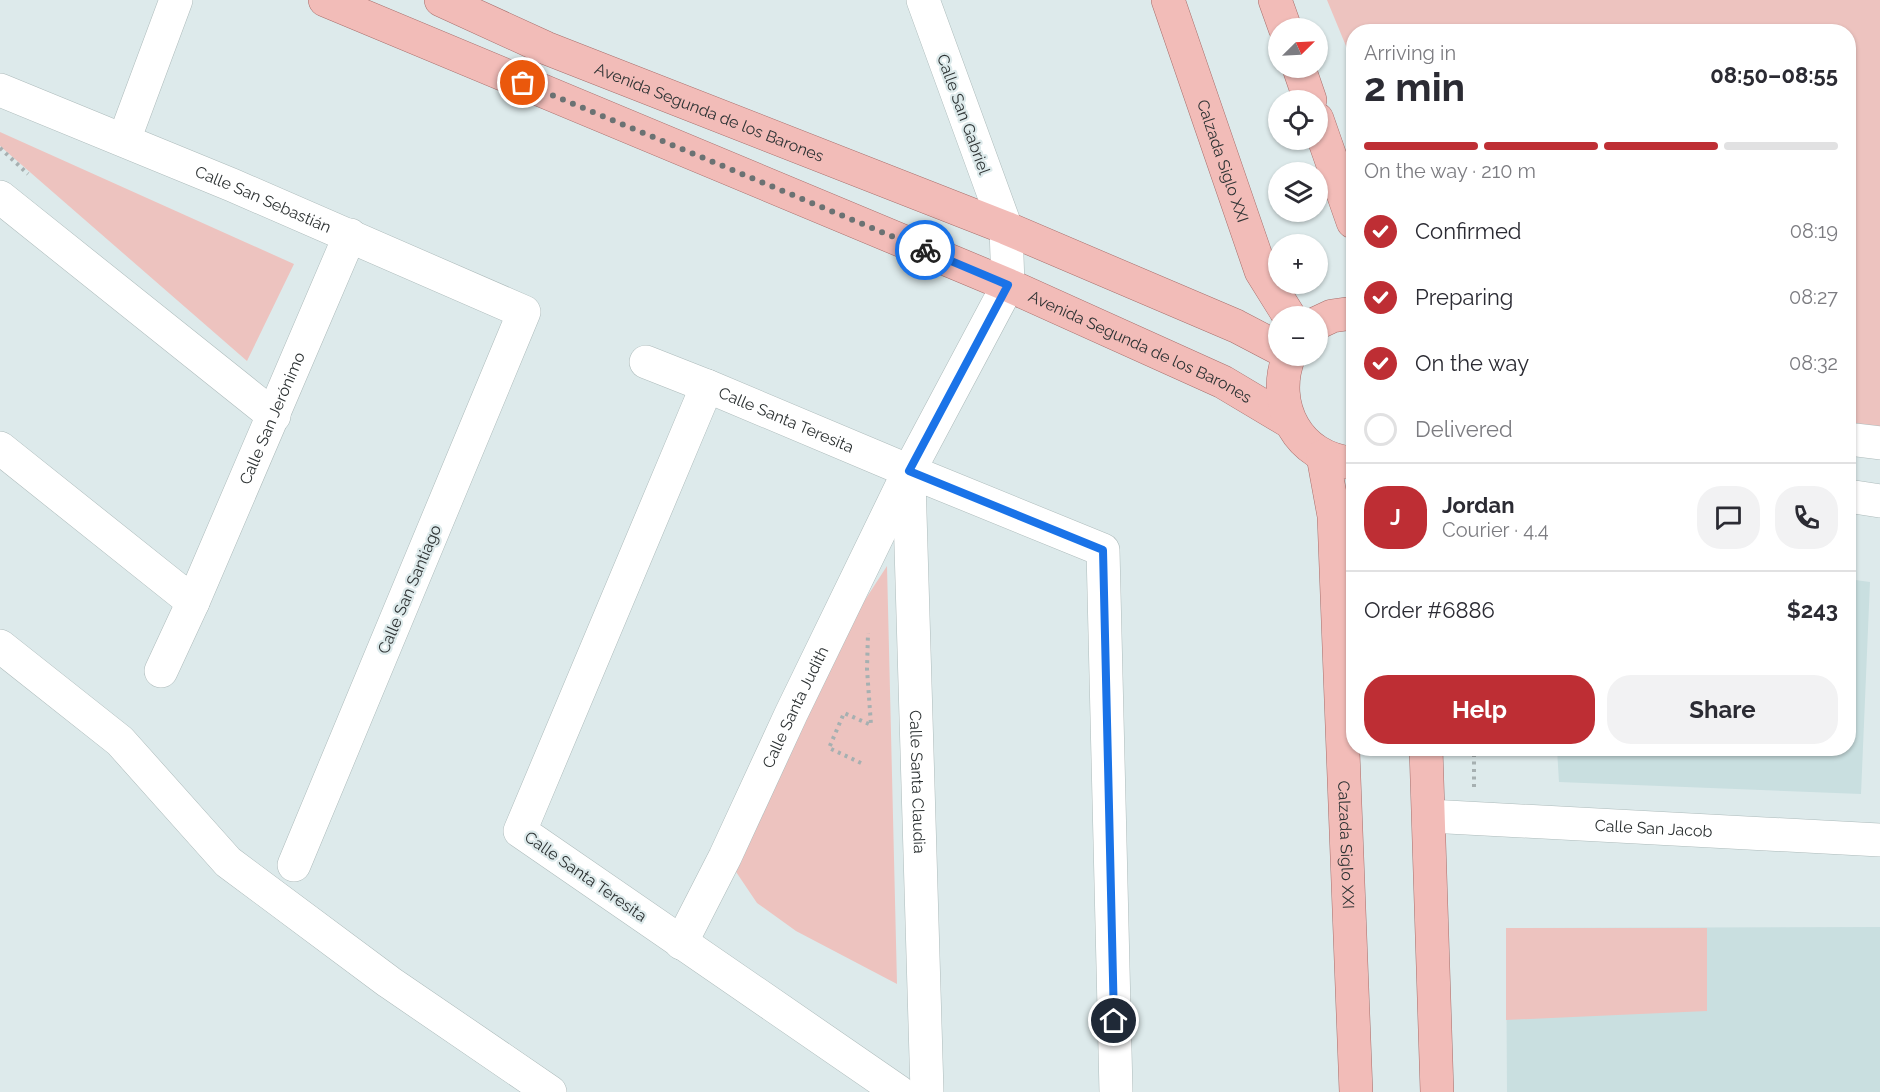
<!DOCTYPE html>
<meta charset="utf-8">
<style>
:root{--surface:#fff;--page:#f2f2f3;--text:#2b2b33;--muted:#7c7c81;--line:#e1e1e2;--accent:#be2e34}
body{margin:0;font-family:Raleway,sans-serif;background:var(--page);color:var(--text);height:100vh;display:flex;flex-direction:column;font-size:22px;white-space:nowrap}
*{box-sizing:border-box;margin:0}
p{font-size:20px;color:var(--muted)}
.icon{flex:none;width:33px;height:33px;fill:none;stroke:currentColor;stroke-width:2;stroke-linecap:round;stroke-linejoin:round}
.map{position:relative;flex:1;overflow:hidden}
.sheet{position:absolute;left:1346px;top:24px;width:510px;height:732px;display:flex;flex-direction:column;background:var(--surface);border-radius:24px;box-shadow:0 2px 4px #0004}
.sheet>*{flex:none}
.needle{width:39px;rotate:66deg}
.tools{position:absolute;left:1268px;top:18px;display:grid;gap:12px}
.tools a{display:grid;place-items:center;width:60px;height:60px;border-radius:50%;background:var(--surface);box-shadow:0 2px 4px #0004;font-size:30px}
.pin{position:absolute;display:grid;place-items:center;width:51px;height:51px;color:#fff;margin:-26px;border:3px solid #fff;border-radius:50%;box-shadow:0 2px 6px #0007}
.courier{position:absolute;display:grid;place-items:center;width:60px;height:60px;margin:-30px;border:4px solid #1a73e8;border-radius:50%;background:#fff;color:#222;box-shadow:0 2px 8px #0007}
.head em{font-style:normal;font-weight:700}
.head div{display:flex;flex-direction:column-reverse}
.head{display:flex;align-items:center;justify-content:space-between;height:102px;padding:0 18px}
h1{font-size:39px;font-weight:700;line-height:45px}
.bar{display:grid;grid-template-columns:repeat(4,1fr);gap:9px 6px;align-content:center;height:72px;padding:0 18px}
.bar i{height:8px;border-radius:4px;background:var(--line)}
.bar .on{background:var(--accent)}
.bar p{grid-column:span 4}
.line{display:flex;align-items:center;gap:15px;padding:0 18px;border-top:2px solid var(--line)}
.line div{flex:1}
.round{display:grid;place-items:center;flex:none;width:63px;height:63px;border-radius:24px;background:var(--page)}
ol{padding:0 18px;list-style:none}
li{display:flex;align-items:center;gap:18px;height:66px}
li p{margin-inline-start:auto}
li .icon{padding:6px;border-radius:50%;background:var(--accent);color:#fff;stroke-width:4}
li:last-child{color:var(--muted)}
li i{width:33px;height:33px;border:3px solid var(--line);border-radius:50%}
.primary-button{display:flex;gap:12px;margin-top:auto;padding:12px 18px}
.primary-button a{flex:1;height:69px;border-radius:24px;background:var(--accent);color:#fff;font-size:24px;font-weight:700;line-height:69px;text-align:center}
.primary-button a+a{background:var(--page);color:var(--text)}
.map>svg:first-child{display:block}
.built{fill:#c9dfe0}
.green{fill:#edc3bf}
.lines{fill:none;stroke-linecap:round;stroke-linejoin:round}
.minor-casing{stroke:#adbbbb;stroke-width:34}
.major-casing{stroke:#a76e6b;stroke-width:34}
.path{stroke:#a6b0b1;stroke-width:4;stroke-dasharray:3 4.5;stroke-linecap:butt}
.minor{stroke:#fff;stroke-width:33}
.major{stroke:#f2bcb8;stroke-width:33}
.done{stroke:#6b7273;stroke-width:6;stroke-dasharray:0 10.8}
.route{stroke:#1a73e8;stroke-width:8}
.labels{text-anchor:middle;stroke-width:4.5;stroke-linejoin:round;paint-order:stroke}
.street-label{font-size:16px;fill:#2d3233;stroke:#ddeaeb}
</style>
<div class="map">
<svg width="1880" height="1092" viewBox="0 0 1880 1092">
<rect width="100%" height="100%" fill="#ddeaeb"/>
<path class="built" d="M1848,579L1870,582L1861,794L1559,782L1557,749L1848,748Z
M1880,927V1092H1507L1506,928Z"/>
<path class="green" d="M1327,0H1880V428L1848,427V32H1353V63Z
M0,132L294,264L247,361L0,146Z
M887,566L897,984L796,931L757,903L726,857L791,714Z
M1506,928H1707V1011L1506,1020Z"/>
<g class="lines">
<g class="minor-casing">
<g id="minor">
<path id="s1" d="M0,90L232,185L524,312L294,865"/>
<path d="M124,140L176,0"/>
<path d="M0,197L274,416"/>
<path d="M646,362L707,386"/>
<path d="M1848,439L1880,443"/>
<path id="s2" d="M0,448L193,602L350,235"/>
<path id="s3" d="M909,479L927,1092"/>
<path d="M1848,496L1880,501"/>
<path d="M0,646L120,741L228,862L389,982L550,1092"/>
<path d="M161,671L193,602"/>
<path id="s4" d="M1429,816L1880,840"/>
<path id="s5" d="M681,943L725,857L791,714L909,471L1008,285L1006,228L923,0"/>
<path id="s6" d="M899,1092L520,831L707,386L909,471L1103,550L1116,1092"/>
</g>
</g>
<g class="major-casing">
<g id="major">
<path id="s7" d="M325,0L1008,285L1223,382L1290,422"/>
<path id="s8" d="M441,0L546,48L1006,228L1236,326L1278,348"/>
<path id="s9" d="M1168,0L1261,271L1289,316"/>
<path d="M1275,0L1285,28"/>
<path d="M1299,68L1310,100"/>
<path d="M1317,119L1353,222"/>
<path d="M1317,323L1332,316L1353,313"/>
<path d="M1289,356C1270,405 1298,459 1353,463"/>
<path id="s10" d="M1323,456L1334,516L1356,1092"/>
<path d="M1426,748L1437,1092"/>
</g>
</g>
<path class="path" d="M0,148L28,174
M861,763L829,748L844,713L871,725L867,669L868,633
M1474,787V748"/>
<use href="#minor" class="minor"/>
<use href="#major" class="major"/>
</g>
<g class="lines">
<path class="done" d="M523,83L925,250"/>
<path class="route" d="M925,250L1008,285L909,471L1103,550L1114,1021"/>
</g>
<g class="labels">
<g class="street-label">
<text dy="6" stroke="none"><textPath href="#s8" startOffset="291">Avenida Segunda de los Barones</textPath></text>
<text transform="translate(964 114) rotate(70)" y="6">Calle San Gabriel</text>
<text dy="6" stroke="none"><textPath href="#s9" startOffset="170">Calzada Siglo XXI</textPath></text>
<text dy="6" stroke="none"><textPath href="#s1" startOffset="285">Calle San Sebastián</textPath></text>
<text dy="6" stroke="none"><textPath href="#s7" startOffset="886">Avenida Segunda de los Barones</textPath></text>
<text dy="6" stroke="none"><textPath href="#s2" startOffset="447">Calle San Jerónimo</textPath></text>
<text dy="6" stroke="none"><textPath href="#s6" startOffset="1029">Calle Santa Teresita</textPath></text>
<text transform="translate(409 589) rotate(-67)" y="6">Calle San Santiago</text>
<text dy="6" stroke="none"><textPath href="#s5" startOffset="262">Calle Santa Judith</textPath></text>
<text dy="6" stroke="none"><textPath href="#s3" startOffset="303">Calle Santa Claudia</textPath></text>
<text dy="6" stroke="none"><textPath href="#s4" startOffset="225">Calle San Jacob</textPath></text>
<text dy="6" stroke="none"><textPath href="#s10" startOffset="390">Calzada Siglo XXI</textPath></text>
<text transform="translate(586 876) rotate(35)" y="6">Calle Santa Teresita</text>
</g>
</g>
</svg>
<div class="tools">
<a><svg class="needle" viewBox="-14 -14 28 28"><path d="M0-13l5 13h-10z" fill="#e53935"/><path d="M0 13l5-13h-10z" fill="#7c7c81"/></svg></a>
<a><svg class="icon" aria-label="locate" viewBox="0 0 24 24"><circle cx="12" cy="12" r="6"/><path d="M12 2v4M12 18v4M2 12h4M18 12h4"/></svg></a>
<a><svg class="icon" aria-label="layers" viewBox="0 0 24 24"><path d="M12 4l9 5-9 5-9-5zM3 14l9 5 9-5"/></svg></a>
<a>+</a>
<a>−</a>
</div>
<div class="pin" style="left:523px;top:83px;background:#ea580c"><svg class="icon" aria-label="bag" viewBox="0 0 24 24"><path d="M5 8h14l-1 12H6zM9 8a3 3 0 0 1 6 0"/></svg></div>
<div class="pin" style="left:1114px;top:1021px;background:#1f2937"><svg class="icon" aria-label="home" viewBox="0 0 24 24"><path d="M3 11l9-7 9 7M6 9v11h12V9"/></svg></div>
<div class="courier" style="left:925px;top:250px"><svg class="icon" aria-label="bike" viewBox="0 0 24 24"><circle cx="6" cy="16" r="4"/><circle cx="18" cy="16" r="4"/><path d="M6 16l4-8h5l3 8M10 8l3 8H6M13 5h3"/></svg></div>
<section class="sheet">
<div class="head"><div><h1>2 min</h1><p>Arriving in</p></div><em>08:50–08:55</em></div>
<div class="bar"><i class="on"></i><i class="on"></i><i class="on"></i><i></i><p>On the way · 210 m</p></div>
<ol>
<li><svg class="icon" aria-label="check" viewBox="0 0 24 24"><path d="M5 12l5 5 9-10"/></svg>Confirmed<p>08:19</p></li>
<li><svg class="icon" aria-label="check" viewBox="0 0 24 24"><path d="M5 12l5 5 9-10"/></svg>Preparing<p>08:27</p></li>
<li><svg class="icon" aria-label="check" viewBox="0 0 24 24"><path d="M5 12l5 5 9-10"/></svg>On the way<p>08:32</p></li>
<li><i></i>Delivered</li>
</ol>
<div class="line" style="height:108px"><b class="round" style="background:var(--accent);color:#fff">J</b><div><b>Jordan</b><p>Courier · 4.4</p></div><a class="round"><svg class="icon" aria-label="chat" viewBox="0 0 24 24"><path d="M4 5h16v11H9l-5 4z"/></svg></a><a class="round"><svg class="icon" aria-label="phone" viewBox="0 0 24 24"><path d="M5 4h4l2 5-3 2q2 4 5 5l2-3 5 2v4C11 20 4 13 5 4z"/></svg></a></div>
<div class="line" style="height:78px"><div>Order #6886</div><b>$243</b></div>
<div class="primary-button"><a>Help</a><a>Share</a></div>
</section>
</div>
